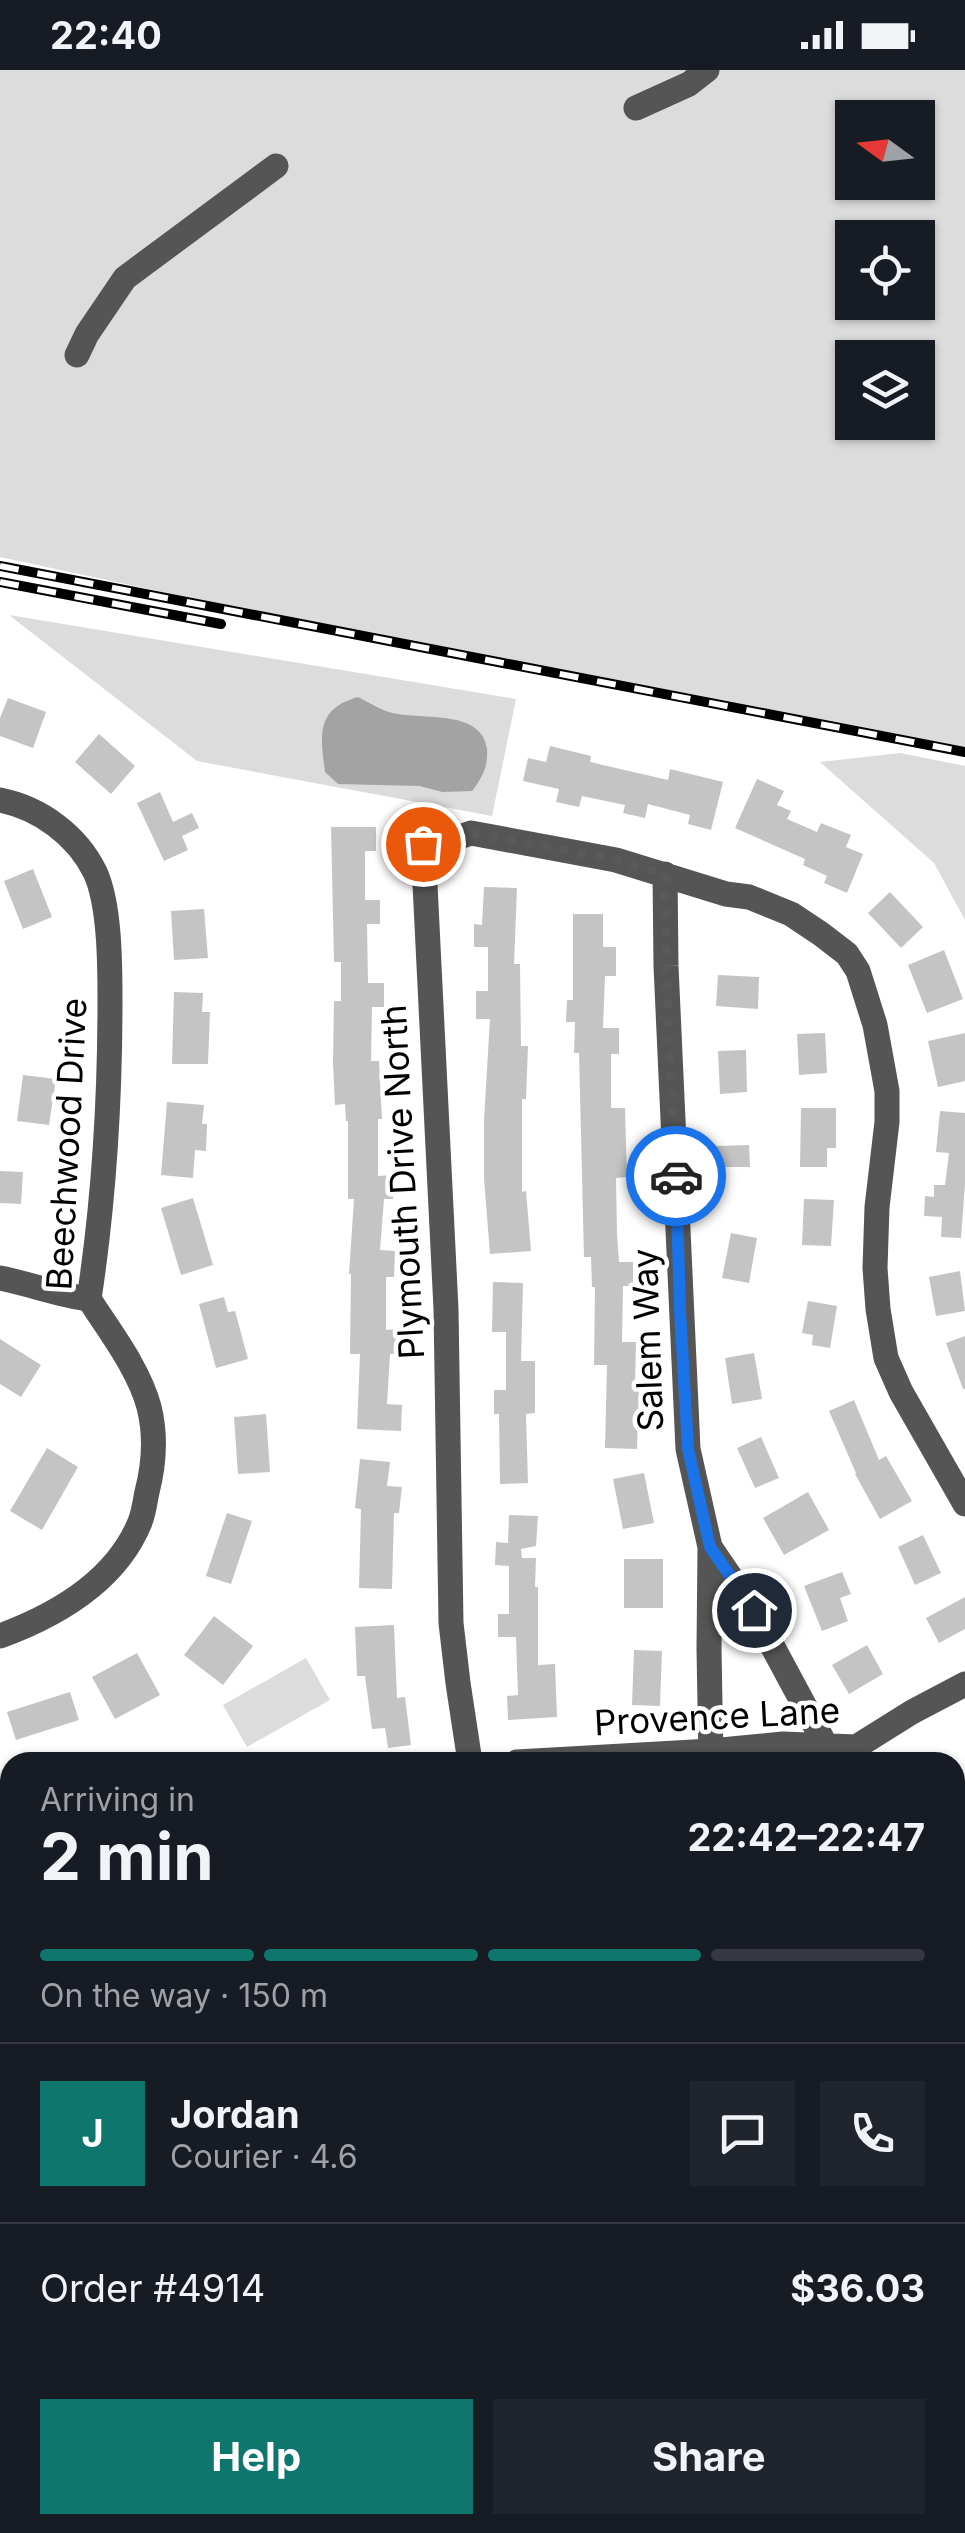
<!DOCTYPE html>
<meta charset="utf-8">
<style>
:root{--surface:#171b24;--page:#20242c;--text:#f1f3f6;--muted:#9ea1a6;--line:#363941;--accent:#0f766e}
body{margin:0;font-family:Inter,sans-serif;background:var(--page);color:var(--text);height:100vh;display:flex;flex-direction:column;font-size:38px;white-space:nowrap}
*{box-sizing:border-box;margin:0}
p{font-size:32px;color:var(--muted)}
.icon{flex:none;width:55px;height:55px;fill:none;stroke:currentColor;stroke-width:2;stroke-linecap:round;stroke-linejoin:round}
.map{position:relative;flex:1;overflow:hidden}
.drawer{position:absolute;left:0px;top:1682px;width:965px;height:782px;display:flex;flex-direction:column;background:var(--surface);border-radius:30px 30px 0 0;box-shadow:0 2px 8px #0004}
.drawer>*{flex:none}
.needle{width:65px;rotate:285deg}
.fabs{position:absolute;left:835px;top:30px;display:grid;gap:20px}
.fabs a{display:grid;place-items:center;width:100px;height:100px;border-radius:0px;background:var(--surface);box-shadow:0 2px 8px #0004;font-size:50px}
.pin{position:absolute;display:grid;place-items:center;width:85px;height:85px;color:#fff;margin:-42px;border:5px solid #fff;border-radius:50%;box-shadow:0 2px 10px #0007}
.courier{position:absolute;display:grid;place-items:center;width:100px;height:100px;margin:-50px;border:8px solid #1a73e8;border-radius:50%;background:#fff;color:#222;box-shadow:0 2px 12px #0007}
.headline em{font-style:normal;font-weight:700}
.headline div{display:flex;flex-direction:column-reverse}
.headline{display:flex;align-items:center;justify-content:space-between;height:170px;padding:0 40px}
h1{font-size:65px;font-weight:700;line-height:75px}
.bar{display:grid;grid-template-columns:repeat(4,1fr);gap:15px 10px;align-content:center;height:120px;padding:0 40px}
.bar i{height:12px;border-radius:8px;background:var(--line)}
.bar .active{background:var(--accent)}
.bar p{grid-column:span 4}
.line{display:flex;align-items:center;gap:25px;padding:0 40px;border-top:2px solid var(--line)}
.line div{flex:1}
.round{display:grid;place-items:center;flex:none;width:105px;height:105px;border-radius:0px;background:var(--page)}
.action{display:flex;gap:20px;margin-top:auto;padding:20px 40px}
.action a{flex:1;height:115px;border-radius:0px;background:var(--accent);color:#fff;font-size:40px;font-weight:700;line-height:115px;text-align:center}
.action a+a{background:var(--page);color:var(--text)}
.status{display:flex;justify-content:space-between;align-items:center;height:70px;padding:0 50px;background:var(--surface);direction:ltr}
.status svg{height:28px;fill:currentColor}
.map>svg:first-child{display:block}
.green{fill:#dcdcdc;fill-rule:evenodd}
.water{fill:#a3a3a3}
.building{fill:#c4c4c4}
.lines{fill:none;stroke-linecap:round;stroke-linejoin:round}
.minor{stroke:#555;stroke-width:25}
.rail-casing{stroke:#000;stroke-width:10}
.rail{stroke:#fff;stroke-width:6;stroke-dasharray:19;stroke-linecap:butt}
.done{stroke:#595959;stroke-width:10;stroke-dasharray:0 18}
.route{stroke:#1a73e8;stroke-width:12}
.labels{text-anchor:middle;stroke-width:9;stroke-linejoin:round;paint-order:stroke}
.street-label{font-size:35px;fill:#000;stroke:#fff}
</style>
<div class="status"><b>22:40</b><svg viewBox="0 0 49 12"><path d="M0 12V9h3v3zM5 12V6h3v6zM10 12V3h3v9zM15 12V0h3v12zM26 1h20v11H26zM47 4h2v5h-2z"/></svg></div>
<div class="map">
<svg width="965" height="2463" viewBox="0 0 965 2463">
<rect width="100%" height="100%" fill="#fff"/>
<path class="green" d="M0,0H965V682L408,575L0,487ZM852,48H918V112H852ZM852,168H918V232H852ZM852,288H918V352H852Z
M9,545L516,629L492,746L197,691ZM358,627L389,642L414,647L442,722L419,716Z
M900,683L965,696V850L934,793L820,692Z
M306,1588L330,1630L247,1677L223,1635Z"/>
<path class="water" d="M358,627C369,632 381,640 393,643C422,650 482,639 487,679C488,696 483,707 472,721L442,722L419,716L338,714L325,702C320,664 316,639 358,627Z"/>
<path class="building" d="M8,628L46,642L33,678L0,666V648Z
M99,664L135,696L111,724L75,692Z
M550,676L591,686L590,692L668,710L670,699L723,712L711,760L688,754L690,745L648,734L645,748L623,743L625,735L582,726L579,737L556,732L559,719L523,711L528,688L546,692Z
M757,709L784,721L777,735L791,741L787,749L817,762L821,753L851,765L846,777L863,784L847,823L824,813L827,806L803,795L805,789L735,758Z
M160,722L173,752L192,743L199,758L182,766L188,780L164,791L137,733Z
M331,757H376V781H365V830H380V854H367L368,913H384V937H372L371,991H379L382,1049H378V1106L393,1105V1129H384L380,1180L395,1181L394,1207H386V1260L399,1259V1284H390L387,1334L402,1335L401,1361L357,1359L360,1284H350L351,1204H349L354,1129H348V1051H346L345,1034L335,1035L333,993L334,931H341V892H334Z
M33,799L52,847L23,859L4,811Z
M484,817L517,818L514,894H520L521,976H528L526,1029H522V1122L526,1121L531,1181L490,1184L484,1108V1050L490,949H476V921H488V877H474V854L482,855Z
M890,822L923,857L901,878L868,843Z
M204,839L208,888L174,890L171,841Z
M573,844H603V877H616V906H605L603,958H619V984H611V1038H625L627,1107L616,1108L617,1164L619,1192H633V1216H623L622,1272H636L635,1315H639L637,1379L605,1378L607,1295H594L595,1217H592L591,1187H584L579,983H574L575,952H566L567,930H573Z
M944,880L963,929L927,943L908,895Z
M718,905L759,907L758,939L716,936Z
M174,922L203,923L202,942H210L208,994H172Z
M825,963L827,1003L799,1005L797,964Z
M965,963V1011L938,1017L928,971Z
M746,980L747,1022L720,1024L718,981Z
M23,1005L56,1009L49,1055L17,1051Z
M167,1032L204,1035L202,1054H207L206,1081L195,1080L193,1108L161,1105Z
M801,1038H836V1078H827V1097H800Z
M940,1041L965,1043V1114L961,1168L941,1167L942,1147L924,1146L925,1126L934,1127V1115H945L949,1083L936,1082Z
M749,1075L750,1097H717L716,1076Z
M0,1101L23,1102L21,1134L0,1133Z
M193,1128L213,1195L181,1205L161,1138Z
M804,1129L834,1130L831,1176L802,1175Z
M731,1163L757,1168L749,1213L722,1208Z
M960,1201L965,1241L936,1246L929,1207Z
M493,1212L523,1213L521,1291H535V1343L526,1344L528,1413L500,1414L499,1344H494V1320H506V1262H492Z
M224,1227L228,1242L235,1241L248,1289L216,1298L199,1234Z
M808,1231L837,1236L830,1278L812,1275L813,1265L802,1263Z
M965,1266V1319H963L946,1273Z
M0,1269L41,1295L21,1327L0,1314Z
M754,1283L762,1329L732,1334L725,1288Z
M854,1330L879,1390L886,1386L912,1431L880,1449L855,1404L856,1403L829,1341Z
M266,1344L270,1402L238,1404L234,1347Z
M761,1367L779,1408L755,1418L737,1378Z
M47,1378L78,1397L42,1460L10,1441Z
M360,1389L390,1392L387,1416L402,1417L399,1443H394L392,1519L359,1518L361,1439L355,1438Z
M644,1403L654,1453L623,1459L613,1409Z
M808,1422L829,1460L784,1485L763,1448Z
M227,1443L252,1451L231,1514L206,1506Z
M509,1445L538,1446L536,1476L521,1479L522,1488H536L535,1517H538V1595L555,1594L557,1647L508,1650L507,1626L518,1625L516,1567H498V1544H509V1496L495,1495L496,1472L508,1473Z
M923,1465L941,1503L915,1515L898,1477Z
M624,1489H663V1538H624Z
M842,1502L851,1524L840,1528L848,1551L822,1561L804,1516Z
M965,1527V1559L939,1573L926,1548Z
M214,1546L253,1576L223,1615L184,1585Z
M394,1555L397,1628L405,1627L411,1675L388,1678L385,1658L372,1659L365,1606H357L355,1557Z
M867,1575L883,1604L849,1624L832,1595Z
M634,1580L662,1581L660,1636L632,1635Z
M137,1583L160,1625L115,1649L92,1607Z
M70,1622L79,1650L16,1670L7,1642Z"/>
<g class="lines">
<path class="minor" d="M636,38L689,14L707,0
M77,285L87,264L125,208L276,96
M0,730C40,738 77,765 95,802C110,834 110,895 110,931C110,1031 104,1130 89,1229C110,1262 139,1299 149,1337C156,1365 154,1395 147,1422C145,1431 144,1442 140,1452C116,1511 57,1545 0,1566
M665,804L666,896L688,1379L710,1477L753,1540L825,1674L843,1692
M0,1208C30,1214 59,1225 89,1229
M710,1477L709,1578L711,1692
M470,1692L458,1613L451,1553L446,1239L423,774L445,772L471,763L616,790L726,824L749,827L791,844L821,864L847,884L858,901L875,955L887,1021V1052L877,1137L875,1198L878,1239L886,1288L901,1322L965,1434
M517,1692L711,1681L783,1674L856,1677L912,1642L965,1614
M955,1807L965,1819
M955,2204H965
M955,2437H965
M162,2455L164,2463
M389,2455L390,2463
M525,2455V2463"/>
<g class="rail-casing">
<path id="rail" d="M0,496L965,682
M0,512L221,554"/>
</g>
<use href="#rail" class="rail"/>
</g>
<g class="lines">
<path class="done" d="M423,774L445,772L472,763L616,790L665,804L666,896L676,1106"/>
<path class="route" d="M676,1106L680,1240L688,1379L710,1477L754,1540"/>
</g>
<g class="labels">
<g class="street-label">
<text transform="translate(67 1074) rotate(-87)" y="12">Beechwood Drive</text>
<text transform="translate(403 1112) rotate(-93)" y="12">Plymouth Drive North</text>
<text transform="translate(648 1270) rotate(-92)" y="12">Salem Way</text>
<text transform="translate(717 1647) rotate(-3)" y="12">Provence Lane</text>
</g>
</g>
</svg>
<div class="fabs">
<a><svg class="needle" viewBox="-14 -14 28 28"><path d="M0-13l5 13h-10z" fill="#e53935"/><path d="M0 13l5-13h-10z" fill="#9ea1a6"/></svg></a>
<a><svg class="icon" aria-label="locate" viewBox="0 0 24 24"><circle cx="12" cy="12" r="6"/><path d="M12 2v4M12 18v4M2 12h4M18 12h4"/></svg></a>
<a><svg class="icon" aria-label="layers" viewBox="0 0 24 24"><path d="M12 4l9 5-9 5-9-5zM3 14l9 5 9-5"/></svg></a>
</div>
<div class="pin" style="left:423px;top:774px;background:#ea580c"><svg class="icon" aria-label="bag" viewBox="0 0 24 24"><path d="M5 8h14l-1 12H6zM9 8a3 3 0 0 1 6 0"/></svg></div>
<div class="pin" style="left:754px;top:1540px;background:#1f2937"><svg class="icon" aria-label="home" viewBox="0 0 24 24"><path d="M3 11l9-7 9 7M6 9v11h12V9"/></svg></div>
<div class="courier" style="left:676px;top:1106px"><svg class="icon" aria-label="car" viewBox="0 0 24 24"><path d="M5 17H2v-5l4-1 3-4h7l3 4 3 1v5h-3M9 17h6M6 11h13"/><circle cx="7" cy="17" r="2"/><circle cx="17" cy="17" r="2"/></svg></div>
<section class="drawer">
<div class="headline"><div><h1>2 min</h1><p>Arriving in</p></div><em>22:42–22:47</em></div>
<div class="bar"><i class="active"></i><i class="active"></i><i class="active"></i><i></i><p>On the way · 150 m</p></div>
<div class="line" style="height:180px"><b class="round" style="background:var(--accent);color:#fff">J</b><div><b>Jordan</b><p>Courier · 4.6</p></div><a class="round"><svg class="icon" aria-label="chat" viewBox="0 0 24 24"><path d="M4 5h16v11H9l-5 4z"/></svg></a><a class="round"><svg class="icon" aria-label="phone" viewBox="0 0 24 24"><path d="M5 4h4l2 5-3 2q2 4 5 5l2-3 5 2v4C11 20 4 13 5 4z"/></svg></a></div>
<div class="line" style="height:130px"><div>Order #4914</div><b>$36.03</b></div>
<div class="action"><a>Help</a><a>Share</a></div>
</section>
</div>
